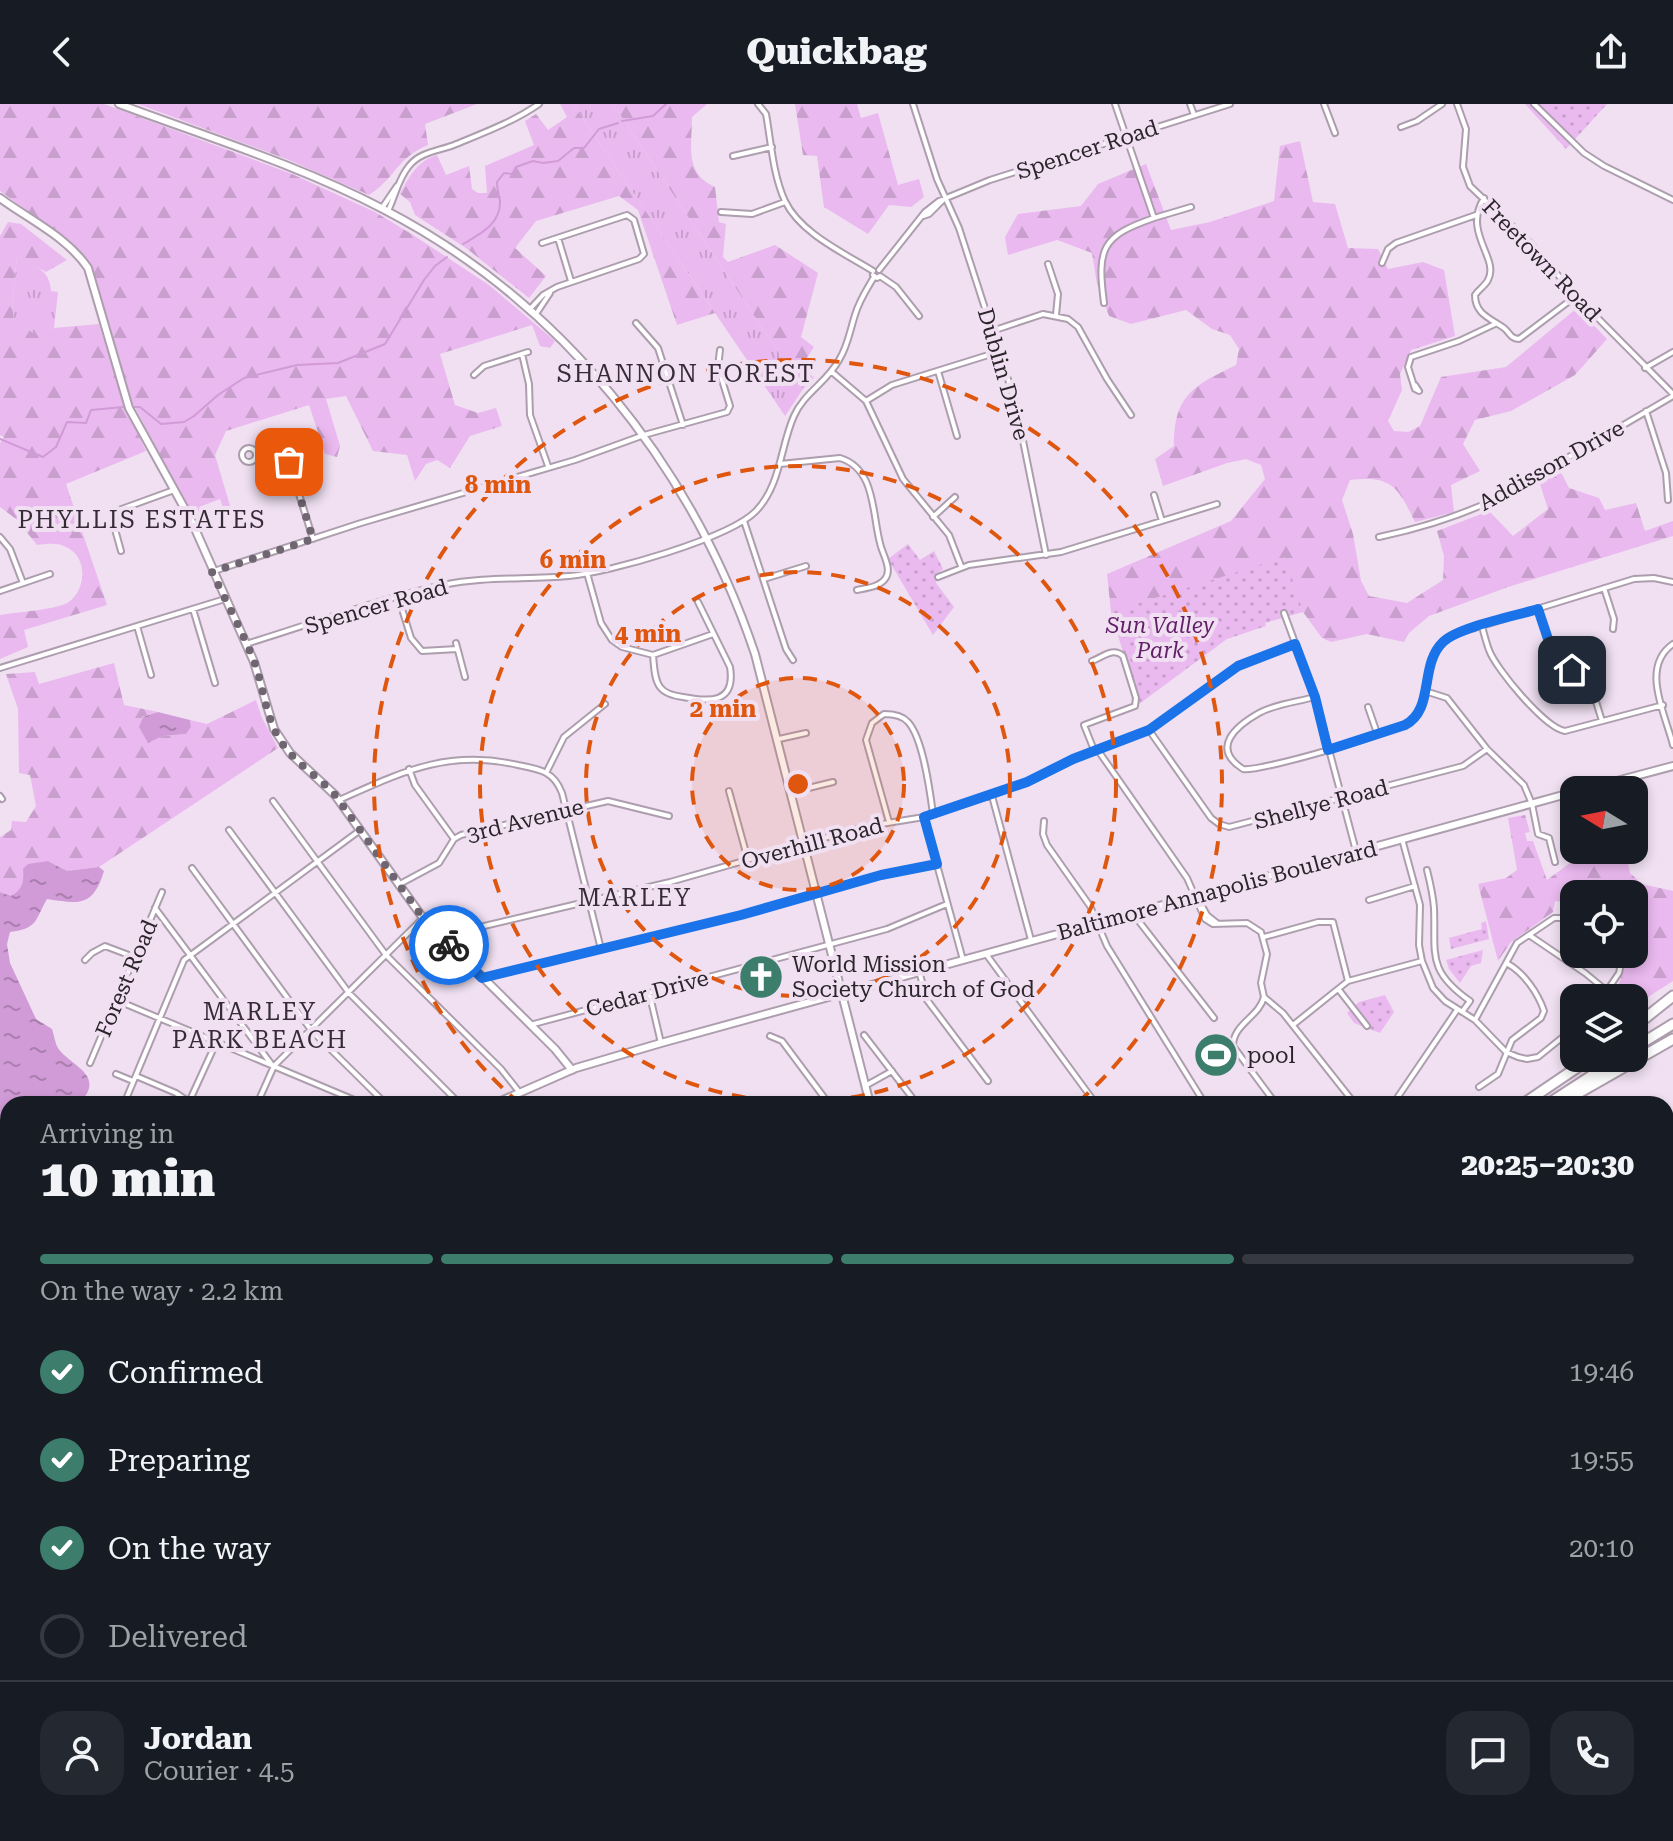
<!DOCTYPE html>
<meta charset="utf-8">
<style>
:root{--surface:#171b24;--page:#242831;--text:#f1f3f6;--muted:#9ea1a6;--line:#363941;--accent:#3d7d6c}
body{margin:0;font-family:"Roboto Serif",serif;background:var(--page);color:var(--text);height:100vh;display:flex;flex-direction:column;font-size:30px;white-space:nowrap}
*{box-sizing:border-box;margin:0}
p{font-size:26px;color:var(--muted)}
.icon{flex:none;width:44px;height:44px;fill:none;stroke:currentColor;stroke-width:2;stroke-linecap:round;stroke-linejoin:round}
.map{position:relative;flex:1;overflow:hidden}
.sheet{position:absolute;left:0px;top:992px;width:1674px;height:746px;display:flex;flex-direction:column;background:var(--surface);border-radius:24px 24px 0 0;box-shadow:0 4px 12px #0003}
.sheet>*{flex:none}
.needle{width:52px;rotate:280deg}
.buttons{position:absolute;left:1560px;top:672px;display:grid;gap:16px}
.buttons a{display:grid;place-items:center;width:88px;height:88px;border-radius:16px;background:var(--surface);box-shadow:0 4px 12px #0003;font-size:40px}
.pin{position:absolute;display:grid;place-items:center;width:68px;height:68px;color:#fff;margin:-34px;border-radius:16px;box-shadow:0 4px 12px #0006}
.courier{position:absolute;display:grid;place-items:center;width:80px;height:80px;margin:-40px;border:6px solid #1a73e8;border-radius:50%;background:#fff;color:#222;box-shadow:0 2px 10px #0007}
.summary em{font-style:normal;font-weight:800}
.summary div{display:flex;flex-direction:column-reverse}
.summary{display:flex;align-items:center;justify-content:space-between;height:136px;padding:0 40px}
h1{font-size:52px;font-weight:800;line-height:60px}
.bar{display:grid;grid-template-columns:repeat(4,1fr);gap:12px 8px;align-content:center;height:96px;padding:0 40px}
.bar i{height:10px;border-radius:6px;background:var(--line)}
.bar .on{background:var(--accent)}
.bar p{grid-column:span 4}
.line{display:flex;align-items:center;gap:20px;padding:0 40px;border-top:2px solid var(--line)}
.line div{flex:1}
.round{display:grid;place-items:center;flex:none;width:84px;height:84px;border-radius:24px;background:var(--page)}
ol{padding:0 40px;list-style:none}
li{display:flex;align-items:center;gap:24px;height:88px}
li p{margin-inline-start:auto}
li .icon{padding:8px;border-radius:50%;background:var(--accent);color:#fff;stroke-width:4}
li:last-child{color:var(--muted)}
li i{width:44px;height:44px;border:4px solid var(--line);border-radius:50%}
header{display:flex;justify-content:space-between;align-items:center;height:104px;padding:0 40px;background:var(--surface);font-size:36px;font-weight:800}
.map>svg:first-child{display:block}
.grass{fill:url(#grass-tufts)}
.forest{fill:url(#forest-firs)}
.park{fill:url(#park-dots)}
.water{fill:url(#water-ripples)}
.lines{fill:none;stroke-linecap:round;stroke-linejoin:round}
.stream{stroke:#d19bd7;stroke-width:2}
.street-casing{stroke:#ad9eae;stroke-width:8}
.secondary-casing{stroke:#ad9eae;stroke-width:10}
.primary-casing{stroke:#ad9eae;stroke-width:11}
.highway-casing{stroke:#ad9eae;stroke-width:13}
.street{stroke:#fff;stroke-width:4}
.secondary{stroke:#fff;stroke-width:6}
.primary{stroke:#fff;stroke-width:7}
.highway{stroke:#fff;stroke-width:9}
.done{stroke:#706671;stroke-width:8;stroke-dasharray:0 14.4}
.route{stroke:#1a73e8;stroke-width:10}
.ring{fill:none;stroke:#df560e;stroke-width:4;stroke-dasharray:14 10}
.labels{text-anchor:middle;stroke-width:8;stroke-linejoin:round;paint-order:stroke}
.street-label{font-size:22px;fill:#2b252b;stroke:#f0e0f2}
.park-label{font-size:22px;font-style:italic;fill:#601f67;stroke:#f0e0f2}
.poi-label{font-size:22px;fill:#2b252b;stroke:#f0e0f2;text-anchor:start}
.neighbourhood-label{font-size:24px;letter-spacing:2px;fill:#372b38;stroke:#f0e0f2}
.centre{fill:#df560e;stroke:#f0e0f2;stroke-width:4}
.ring-label{font-size:24px;text-anchor:middle;font-weight:bold;fill:#df560e;stroke:#f0e0f2;stroke-width:8;stroke-linejoin:round;paint-order:stroke}
</style>
<header><svg class="icon" aria-label="back" viewBox="0 0 24 24"><path d="M15 5l-7 7 7 7"/></svg>Quickbag<svg class="icon" aria-label="share" viewBox="0 0 24 24"><path d="M12 15V3M7 8l5-5 5 5M5 13v7h14v-7"/></svg></header>
<div class="map">
<svg width="1673" height="1737" viewBox="0 0 1673 1737">
<defs>
<pattern id="grass-tufts" width="24" height="20" patternUnits="userSpaceOnUse" patternTransform="scale(2)"><rect width="24" height="20" fill="#eab9ef"/><path d="M3 7l-1-3M5 7V3M7 7l1-3M15 17l-1-3M17 17v-4M19 17l1-3" fill="none" stroke="#c99fcd"/></pattern>
<pattern id="forest-firs" width="22" height="20" patternUnits="userSpaceOnUse" patternTransform="scale(2)"><rect width="22" height="20" fill="#eab9ef"/><path d="M5 1l3.5 6h-7zM16 11l3.5 6h-7z" fill="#c99fcd"/></pattern>
<pattern id="park-dots" width="8" height="8" patternUnits="userSpaceOnUse" patternTransform="scale(2)"><rect width="8" height="8" fill="#eab9ef"/><path d="M2 2h.1M6 6h.1" fill="none" stroke="#c99fcd" stroke-width="1.8" stroke-linecap="round"/></pattern>
<pattern id="water-ripples" width="26" height="14" patternUnits="userSpaceOnUse" patternTransform="scale(2)"><rect width="26" height="14" fill="#d19bd7"/><path d="M2 4q2-2 4 0t4 0M15 11q2-2 4 0t4 0" fill="none" stroke="#aa7eaf"/></pattern>
</defs>
<rect width="100%" height="100%" fill="#f0e0f2"/>
<path class="grass" d="M573,0H613L803,285L785,312Z
M17,153C34,162 50,165 51,187L58,188L54,224L33,230L14,218L12,200Z"/>
<path class="forest" d="M0,0H104L292,70L375,108L413,131L489,181L555,237L550,244L540,242L532,221L440,250L455,301L478,309L496,304L502,322L470,332L450,364L437,356L426,360L415,377L407,351L373,347L346,292L326,295L340,342L337,353L325,350L309,301L226,327L215,351L233,412L226,413L220,395L199,403L203,418L197,421L130,294L93,164L72,139L0,87Z
M138,0H477L425,20L428,41C396,54 396,74 369,91L289,56Z
M560,0H573L715,209L677,221L638,106L619,92L536,117L515,144L546,172L529,194L466,144L415,111L410,98L400,90C409,73 417,57 437,51L446,71L469,62L472,85L478,89H487L485,62L534,41L525,17L536,10L548,26L567,13Z
M613,0H707L692,13C692,43 684,69 715,83L719,118L726,120L723,153L728,158L775,141L818,169L801,233L814,243L802,261L814,274L803,285Z
M795,0H857L861,14L878,9L898,81L919,75L924,93L911,103L889,101L868,130L824,103L817,52L803,51Z
M1300,37L1313,98L1335,100L1348,144L1378,145L1388,165L1423,158L1444,166L1455,232L1411,246L1400,270L1402,286L1388,317L1394,327L1408,328L1420,322L1441,273L1506,263L1577,204L1607,235L1575,271L1511,307L1475,316L1463,340L1480,367L1451,381L1454,408L1415,418C1398,383 1392,371 1350,376L1342,396L1353,430L1361,477L1369,492L1407,499L1443,476L1444,452L1437,427L1489,407L1513,432L1548,405L1539,377L1559,364L1569,384L1599,394L1605,406L1636,399L1645,427L1673,417V432L1508,483L1429,512L1409,529L1404,538L1367,530L1331,538L1322,534L1284,482L1172,575L1139,600L1111,508L1107,470L1231,417L1265,375L1261,361L1246,355L1227,359L1163,382L1155,355L1174,342C1174,291 1193,282 1236,261L1239,245L1230,231L1212,225L1186,206L1131,220L1109,212L1097,180L1092,149L1057,136L1008,151L1005,133L1018,110L1081,102L1098,80L1146,60L1171,126L1210,118L1274,97L1280,42Z
M8,118L21,120L67,156L46,168L17,153L12,200L14,218L33,229L54,224L99,220L123,298L146,347L66,380L107,501L24,526L28,543L0,555V511C17,508 56,506 69,498C86,485 88,455 68,444C58,438 48,440 37,441L16,415L0,403V339L4,333L0,331V132Z
M114,559L124,601L158,608L142,613L148,639L163,632L186,630L191,623L190,616L207,620L256,596L262,614L278,644L99,763L67,767L48,757C35,769 24,783 11,792L0,788V733L11,726L12,717L26,718L36,702L30,671L19,669L18,605L6,570L35,568L39,580Z
M1525,711L1530,728L1525,729L1527,737H1533L1547,776L1578,753L1577,746H1606L1612,752L1626,748L1630,769L1642,780L1673,787V877L1634,902V894H1610L1616,888L1629,850H1634V790H1574V809L1570,807L1566,798L1555,797L1553,808L1511,838L1498,857L1478,780L1506,774L1517,766L1508,714Z
M1673,1370V1460L1666,1459V1373Z
M933,1730H1137L1136,1737H936Z"/>
<path class="park" d="M1525,0H1607L1566,45Z
M908,440L920,456L934,447L943,465L935,471L936,479L954,503L933,531L888,455Z
M1285,453L1303,508L1265,519L1266,522L1227,535L1139,600L1111,508Z
M1486,817L1489,835L1451,845L1449,834L1482,825L1481,819Z
M1483,846L1481,859L1471,862L1460,879L1449,865L1446,856Z
M1385,891L1394,908L1380,929L1354,919L1347,909L1359,898Z"/>
<path class="water" d="M158,608L190,616L191,623L186,630L163,632L148,639L139,623L143,613Z
M48,757L67,767L99,763L104,767C93,803 80,800 47,795C34,818 38,824 10,828L7,840L10,859L36,915L52,925C54,931 55,939 58,944C68,960 104,970 83,995L109,1000H8V1010L0,1013V788L11,792C23,784 24,779 23,765L28,760Z"/>
<g class="lines">
<path class="stream" d="M622,17L653,12L666,0
M463,140C480,130 501,120 500,97C499,91 497,85 497,78L504,69L512,70L516,63L533,57L543,59L558,57L574,44H584L599,25L618,19
M134,303H140L161,320L184,318L194,312L218,291L244,274L297,261L338,259L385,240L424,176L435,162L447,153
M0,335L43,353L56,343L67,318L86,319L91,306L123,303
M1013,1730L1017,1737"/>
<g class="street-casing">
<path id="street" d="M758,0L766,10C771,38 773,71 785,97C800,129 844,149 873,167
M913,0L937,75L959,124L1015,297L1046,451
M1115,0L1154,114L1191,103
M1190,0L1194,11
M1324,0L1335,29
M1457,0L1466,25L1463,63L1470,82L1532,141L1576,192L1673,290
M1534,0L1584,49L1604,62L1673,96
M1401,23L1417,17L1442,0
M733,52L772,43
M1484,94C1462,129 1500,154 1488,176C1485,182 1479,185 1475,191C1475,210 1490,214 1504,224C1511,230 1510,234 1519,235L1576,192
M382,104L397,82
M388,107C395,93 398,75 409,62C420,48 438,47 454,41C483,29 513,18 539,0
M721,108L752,110L785,98
M923,112L929,110L943,96
M558,134L571,177
M1382,159L1388,145L1396,139L1476,111
M1048,160L1058,190L1056,211
M879,166L925,108L939,97L990,76L1230,0
M873,171L877,174L880,172L896,183L919,212
M1104,199C1097,145 1101,132 1154,114
M530,205L543,191L557,183L639,155L644,150L634,116L627,111L542,139
M536,210L550,189
M636,219L658,244L683,321
M992,227L1043,210L1068,215L1078,223L1107,275L1131,311
M522,250L529,280L530,311L548,362
M1645,264L1673,248
M938,267L957,332
M832,268L866,297L903,375L949,431L961,462
M474,271L484,262L528,248
M1415,281L1419,287L1415,285L1408,263L1411,253L1459,237L1495,220
M866,297L892,281L998,248
M1646,307L1666,369L1668,396
M284 344a7 7 0 1 1 14 0a7 7 0 1 1-14 0Z
M242 351a7 7 0 1 1 14 0a7 7 0 1 1-14 0Z
M290,351L289,358L313,435
M257,352L284,347
M780,360L840,354C876,365 872,410 880,439C882,450 893,465 885,475C879,483 866,484 857,486
M1154,391L1162,417
M933,413L955,393
M744,417L786,545L793,556
M0,433L10,445L23,479
M1379,433C1422,424 1463,411 1502,392L1673,292
M121,447L113,418L119,406L174,386
M214,467L361,419L575,356L644,331L727,308L730,302L718,263L720,246
M587,469L601,519L612,536L622,543L653,551L713,530
M938,473L969,461L1061,448L1217,400
M764,475L806,462
M1604,484L1614,515L1613,525
M0,487L50,470
M398,492L411,534L422,547L457,545
M193,505L215,579
M1538,505L1548,535L1593,588L1602,617
M1284,509L1315,593L1356,747
M137,522L151,571
M1482,522C1484,530 1486,538 1489,546C1496,565 1545,624 1565,627L1663,601
M456,539L465,573
M246,540C311,520 376,496 443,481C485,472 527,476 569,472C608,469 730,434 756,407C781,381 780,343 794,312C804,289 827,278 839,256C848,242 850,226 855,211C859,197 867,185 874,173
M1673,540C1640,563 1665,609 1673,641
M653,551C654,561 654,575 660,583C665,590 675,592 683,593C709,598 736,600 730,563L698,498
M1092,557C1103,553 1113,543 1123,552L1136,594L1135,602L1084,621L1094,646
M0,564L225,495
M1425,587L1447,594L1487,645L1524,681L1532,700L1538,730L1549,734L1555,758
M1315,593C1297,598 1275,600 1259,609C1236,622 1210,644 1243,665C1261,668 1404,626 1415,614C1437,590 1416,554 1452,531L1634,475L1654,474L1673,478
M1368,603L1377,629
M1149,626L1211,714L1219,720L1229,723L1463,662L1487,645
M779,635L806,629
M1097,645L1187,774L1205,815L1213,820L1247,819L1261,828L1267,850L1261,879L1264,893L1283,909L1355,1000
M409,665L415,681L454,735
M547,667L564,633L605,600
M729,687L748,756
M792,688L833,678
M0,692L2,695
M992,692L1031,836
M339,696C402,668 447,645 518,661C539,665 554,667 562,689L601,845
M273,697L386,851L501,965L520,989
M924,713L963,856
M1044,717L1043,730L1047,741L1090,802L1107,842L1205,1000
M889,718L866,636L872,619L884,610C893,610 902,611 908,618C923,634 930,687 933,710
M229,726L349,889L460,1000
M1402,735L1420,801L1419,841L1422,857L1433,884L1445,897L1475,916L1506,948L1518,953L1527,955L1538,953L1574,924
M192,764L311,926L386,1000
M1427,766C1430,778 1433,791 1434,804C1436,850 1426,866 1470,897L1462,908
M398,781L439,759L454,735L461,731L608,697L669,712
M1198,795L1207,811L1217,819
M1369,796L1415,782
M155,804L272,961
M1134,811L1214,914
M1529,831L1585,869L1607,887
M442,832L670,778L863,723L924,713L992,691L1027,678L1094,646L1149,626L1238,562L1295,540
M1264,833L1318,818H1333L1348,877
M986,850L1096,1000
M85,856L92,849L105,842L134,853
M919,867L927,896L988,977
M484,874L741,811L881,771L937,760
M1339,886L1367,922
M649,888L661,939
M1264,893C1259,913 1233,920 1233,942L1276,1000
M1602,894L1619,869L1623,850
M116,896L364,1000
M1475,916L1517,839L1554,814H1574
M530,921L887,825L947,800
M1293,921L1348,877L1422,857
M864,931L917,1000
M770,932L782,937L829,1000
M90,959L162,788
M116,970L133,977
M136,972L176,989L192,1000
M865,982L892,967
M1479,983L1498,970L1512,936L1541,914L1544,907C1538,889 1524,869 1508,860
M189,998L216,939
M124,1000L184,856L359,727
M257,1000L274,962L423,814
M1393,1000L1457,906
M0,1051L8,1052
M0,1524L8,1530
M0,1584L8,1570
M0,1585L8,1592
M0,1676L8,1678
M170,1730L189,1737
M531,1730L537,1737
M610,1730L620,1737
M699,1730L705,1737
M764,1730L768,1737
M94,1732V1730
M0,1734L13,1737
M37,1737L39,1730
M199,1737L200,1730
M315,1737L317,1730
M379,1737L385,1730
M448,1737L458,1730
M539,1737L546,1730
M810,1737L825,1730
M1148,1737L1149,1730
M1545,1737L1549,1730"/>
</g>
<g class="secondary-casing">
<path id="secondary" d="M119,0C207,33 299,61 383,105C561,197 692,362 755,550L870,1000
M0,94C30,116 67,133 88,164L129,304L192,418L254,558L274,625L290,649L335,691L423,814L555,945L572,966
M1583,686L1673,662
M494,1000L576,964L661,939L1574,688
M0,1234L8,1229
M1666,1278L1673,1266
M1666,1301L1673,1289
M0,1620L8,1608"/>
</g>
<g class="primary-casing">
<path id="primary" d="M1666,1351L1673,1348
M843,1737L858,1730
M877,1737L892,1730"/>
</g>
<g class="highway-casing">
<path id="highway" d="M1634,923L1673,892
M1634,944L1673,920
M1523,1000L1591,954
M1548,1000L1619,954
M1559,1000L1673,935
M0,1263L8,1261
M0,1276H8
M0,1362L8,1364
M1666,1367L1673,1363
M0,1379L8,1378
M0,1398L8,1397
M0,1432L8,1433
M1666,1465L1673,1466
M1666,1511L1673,1533
M1666,1607L1673,1584
M1666,1622L1673,1609
M1666,1661L1673,1650
M1592,1737L1596,1730
M1615,1737L1620,1730"/>
</g>
<use href="#street" class="street"/>
<use href="#secondary" class="secondary"/>
<use href="#primary" class="primary"/>
<use href="#highway" class="highway"/>
</g>
<g class="lines">
<path class="done" d="M289,358L313,435L212,468C226,497 242,527 254,557C264,584 265,614 282,639C296,660 318,672 335,691L423,814L449,841"/>
<path class="route" d="M449,841L482,874L741,811L881,771L937,760L924,713L1027,678L1073,655L1149,626L1238,562L1295,540L1315,593L1328,646L1405,621C1435,605 1419,561 1443,538C1458,523 1515,512 1538,505L1548,535L1572,566"/>
</g>
<circle cx="798" cy="680" r="106" fill="#df560e" fill-opacity=".12"/>
<g class="ring">
<circle cx="798" cy="680" r="106"/>
<circle cx="798" cy="680" r="212"/>
<circle cx="798" cy="680" r="318"/>
<path d="M520 1000A424 424 0 1 1 1076 1000"/>
</g>
<defs>
<g id="church-disc" transform="scale(2.3)"><circle r="9.5" fill="#3d7d6c" stroke="#f0e0f2"/><path d="M-1.2-6h2.4v3.5h3.3v2.4h-3.3V6h-2.4V-.1h-3.3v-2.4h3.3Z" fill="#fff"/></g>
<g id="stadium-disc" transform="scale(2.3)"><circle r="9.5" fill="#3d7d6c" stroke="#f0e0f2"/><path d="M0-5a6.5 5 0 1 0 0 10a6.5 5 0 1 0 0-10ZM-3.5-1.8h7v3.6h-7Z" fill="#fff"/></g>
</defs>
<g fill-rule="evenodd">
<use href="#church-disc" x="761" y="873"/>
<use href="#stadium-disc" x="1216" y="951"/>
</g>
<g class="labels">
<g class="street-label">
<text transform="translate(1087 45) rotate(-18)" y="8">Spencer Road</text>
<text transform="translate(1542 156) rotate(46)" y="8">Freetown Road</text>
<text transform="translate(1004 270) rotate(74)" y="8">Dublin Drive</text>
<text transform="translate(1551 361) rotate(-29)" y="8">Addisson Drive</text>
<text transform="translate(376 502) rotate(-16)" y="8">Spencer Road</text>
<text transform="translate(1321 700) rotate(-15)" y="8">Shellye Road</text>
<text transform="translate(525 716) rotate(-14)" y="8">3rd Avenue</text>
<text transform="translate(812 739) rotate(-15)" y="8">Overhill Road</text>
<text transform="translate(1217 786) rotate(-15)" y="8">Baltimore Annapolis Boulevard</text>
<text transform="translate(126 874) rotate(-67)" y="8">Forest Road</text>
<text transform="translate(647 889) rotate(-15)" y="8">Cedar Drive</text>
</g>
<g class="park-label">
<text x="1160" y="529">Sun Valley<tspan x="1160" dy="25">Park</tspan></text>
</g>
<g class="poi-label">
<text x="792" y="868">World Mission<tspan x="792" dy="25">Society Church of God</tspan></text>
<text x="1247" y="959">pool</text>
</g>
<g class="neighbourhood-label">
<text x="686" y="278">SHANNON FOREST</text>
<text x="142" y="424">PHYLLIS ESTATES</text>
<text x="635" y="802">MARLEY</text>
<text x="260" y="916">MARLEY<tspan x="260" dy="28">PARK BEACH</tspan></text>
</g>
</g>
<circle cx="798" cy="680" r="12" class="centre"/>
<g class="ring-label">
<text x="498" y="389">8 min</text>
<text x="573" y="464">6 min</text>
<text x="648" y="538">4 min</text>
<text x="723" y="613">2 min</text>
</g>
</svg>
<div class="buttons">
<a><svg class="needle" viewBox="-14 -14 28 28"><path d="M0-13l5 13h-10z" fill="#e53935"/><path d="M0 13l5-13h-10z" fill="#9ea1a6"/></svg></a>
<a><svg class="icon" aria-label="locate" viewBox="0 0 24 24"><circle cx="12" cy="12" r="6"/><path d="M12 2v4M12 18v4M2 12h4M18 12h4"/></svg></a>
<a><svg class="icon" aria-label="layers" viewBox="0 0 24 24"><path d="M12 4l9 5-9 5-9-5zM3 14l9 5 9-5"/></svg></a>
</div>
<div class="pin" style="left:289px;top:358px;background:#ea580c"><svg class="icon" aria-label="bag" viewBox="0 0 24 24"><path d="M5 8h14l-1 12H6zM9 8a3 3 0 0 1 6 0"/></svg></div>
<div class="pin" style="left:1572px;top:566px;background:#1f2937"><svg class="icon" aria-label="home" viewBox="0 0 24 24"><path d="M3 11l9-7 9 7M6 9v11h12V9"/></svg></div>
<div class="courier" style="left:449px;top:841px"><svg class="icon" aria-label="bike" viewBox="0 0 24 24"><circle cx="6" cy="16" r="4"/><circle cx="18" cy="16" r="4"/><path d="M6 16l4-8h5l3 8M10 8l3 8H6M13 5h3"/></svg></div>
<section class="sheet">
<div class="summary"><div><h1>10 min</h1><p>Arriving in</p></div><em>20:25–20:30</em></div>
<div class="bar"><i class="on"></i><i class="on"></i><i class="on"></i><i></i><p>On the way · 2.2 km</p></div>
<ol>
<li><svg class="icon" aria-label="check" viewBox="0 0 24 24"><path d="M5 12l5 5 9-10"/></svg>Confirmed<p>19:46</p></li>
<li><svg class="icon" aria-label="check" viewBox="0 0 24 24"><path d="M5 12l5 5 9-10"/></svg>Preparing<p>19:55</p></li>
<li><svg class="icon" aria-label="check" viewBox="0 0 24 24"><path d="M5 12l5 5 9-10"/></svg>On the way<p>20:10</p></li>
<li><i></i>Delivered</li>
</ol>
<div class="line" style="height:144px"><a class="round"><svg class="icon" aria-label="person" viewBox="0 0 24 24"><circle cx="12" cy="8" r="4"/><path d="M4 21q1-7 8-7t8 7"/></svg></a><div><b>Jordan</b><p>Courier · 4.5</p></div><a class="round"><svg class="icon" aria-label="chat" viewBox="0 0 24 24"><path d="M4 5h16v11H9l-5 4z"/></svg></a><a class="round"><svg class="icon" aria-label="phone" viewBox="0 0 24 24"><path d="M5 4h4l2 5-3 2q2 4 5 5l2-3 5 2v4C11 20 4 13 5 4z"/></svg></a></div>
</section>
</div>
